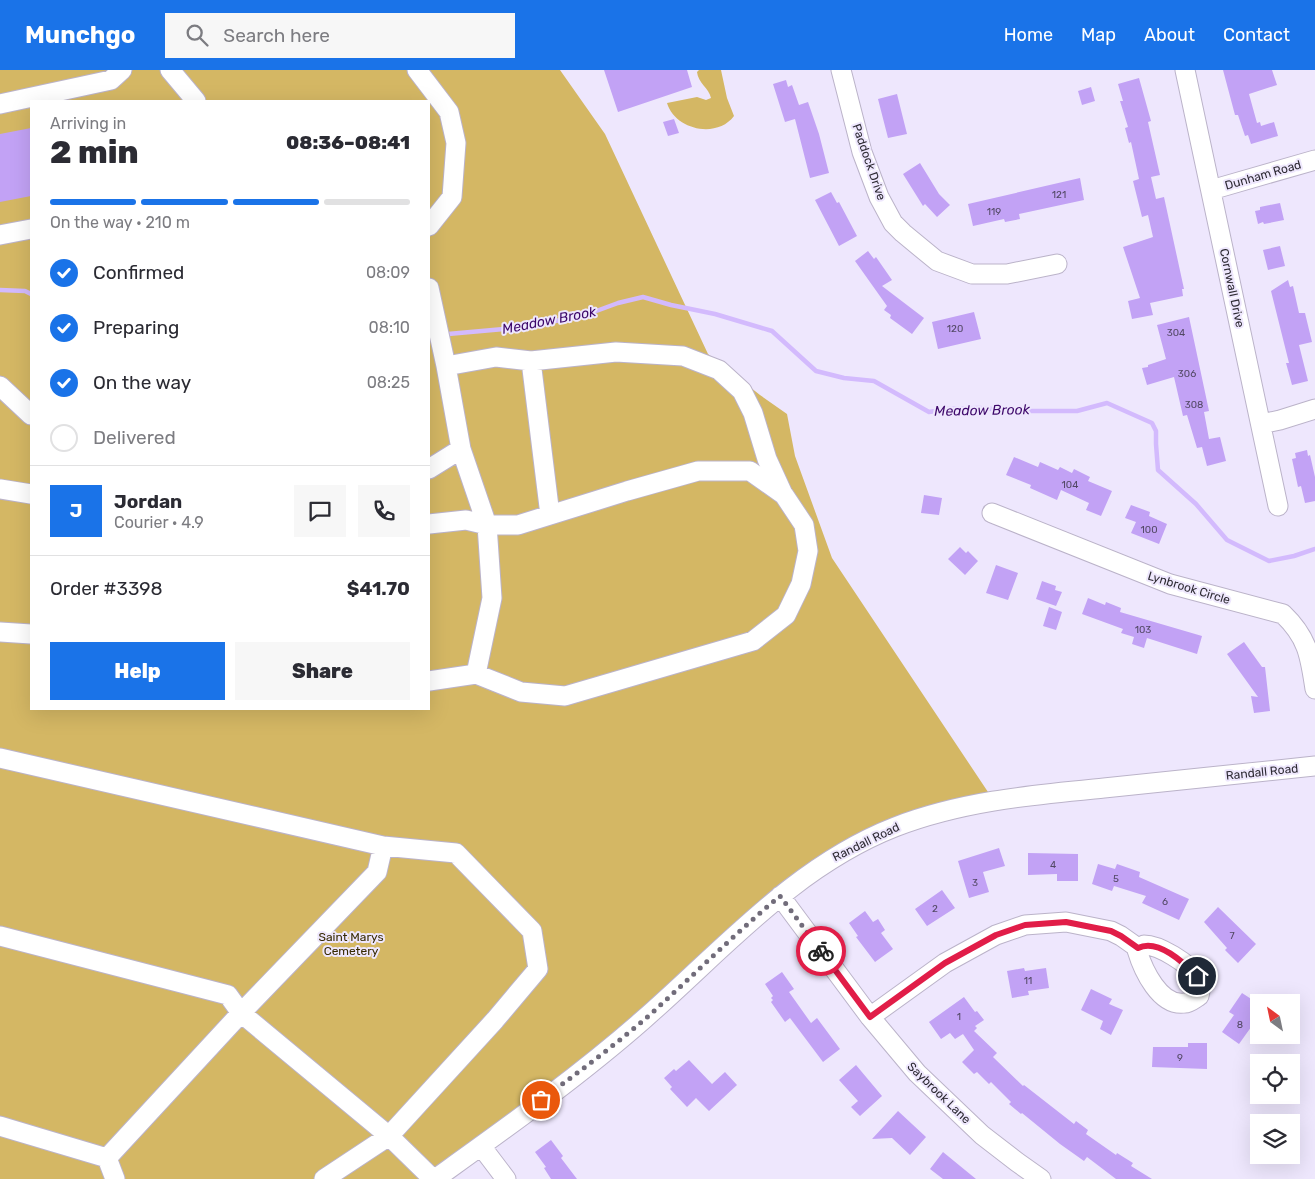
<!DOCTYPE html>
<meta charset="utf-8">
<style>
:root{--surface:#fff;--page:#f7f7f7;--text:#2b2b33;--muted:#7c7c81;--line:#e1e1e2;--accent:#1a73e8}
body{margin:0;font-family:Rubik,sans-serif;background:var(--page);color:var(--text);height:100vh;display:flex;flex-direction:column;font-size:19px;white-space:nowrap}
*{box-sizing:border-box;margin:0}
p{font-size:16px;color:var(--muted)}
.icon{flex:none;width:28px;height:28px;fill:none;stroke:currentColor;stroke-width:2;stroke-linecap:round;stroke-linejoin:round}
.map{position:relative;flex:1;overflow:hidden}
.details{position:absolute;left:30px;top:30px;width:400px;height:610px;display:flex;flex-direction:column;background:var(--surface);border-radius:0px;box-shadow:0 5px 20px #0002}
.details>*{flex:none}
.needle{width:32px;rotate:327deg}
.controls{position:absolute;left:1250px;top:924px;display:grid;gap:10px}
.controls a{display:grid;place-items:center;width:50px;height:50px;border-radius:0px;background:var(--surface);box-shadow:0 5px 20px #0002;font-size:25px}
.pin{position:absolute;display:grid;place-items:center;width:42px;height:42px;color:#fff;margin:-21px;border:2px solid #fff;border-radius:50%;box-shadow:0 1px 5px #0007}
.courier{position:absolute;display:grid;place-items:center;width:50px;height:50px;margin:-25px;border:4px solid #e11d48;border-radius:50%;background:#fff;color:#222;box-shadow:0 1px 6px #0007}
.overview em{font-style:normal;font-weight:800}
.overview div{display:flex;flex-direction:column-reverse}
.overview{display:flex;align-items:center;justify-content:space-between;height:85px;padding:0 20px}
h1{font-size:32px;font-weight:800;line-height:38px}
.bar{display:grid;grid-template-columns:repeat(4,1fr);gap:8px 5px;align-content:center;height:60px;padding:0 20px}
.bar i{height:6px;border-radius:4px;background:var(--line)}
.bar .on{background:var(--accent)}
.bar p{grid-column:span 4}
.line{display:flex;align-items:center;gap:12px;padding:0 20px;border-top:1px solid var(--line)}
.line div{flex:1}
.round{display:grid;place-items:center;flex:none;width:52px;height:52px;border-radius:0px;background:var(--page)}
ol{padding:0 20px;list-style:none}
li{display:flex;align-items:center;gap:15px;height:55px}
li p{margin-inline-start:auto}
li .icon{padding:5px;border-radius:50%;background:var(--accent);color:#fff;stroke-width:4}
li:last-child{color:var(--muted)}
li i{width:28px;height:28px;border:2px solid var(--line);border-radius:50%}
.action{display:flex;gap:10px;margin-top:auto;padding:10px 20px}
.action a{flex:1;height:58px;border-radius:0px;background:var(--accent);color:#fff;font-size:20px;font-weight:800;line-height:58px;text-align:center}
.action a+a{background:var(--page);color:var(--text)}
header{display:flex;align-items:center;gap:30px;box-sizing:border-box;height:70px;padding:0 25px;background:var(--accent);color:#fff}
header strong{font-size:24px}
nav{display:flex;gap:28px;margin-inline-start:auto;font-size:18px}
.search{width:350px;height:45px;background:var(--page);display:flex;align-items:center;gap:12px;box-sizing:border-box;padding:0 18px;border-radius:0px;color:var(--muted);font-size:19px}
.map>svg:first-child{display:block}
.green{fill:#d4b764;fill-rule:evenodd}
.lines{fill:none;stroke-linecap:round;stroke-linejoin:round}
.stream{stroke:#d3bafd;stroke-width:4.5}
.building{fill:#c2a2f5}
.minor-casing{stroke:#bbb3c9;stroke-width:21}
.minor{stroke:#fff;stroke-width:19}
.done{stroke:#716c7a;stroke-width:5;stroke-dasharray:0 9}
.route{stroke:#e11d48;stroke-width:6}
.labels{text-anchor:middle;stroke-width:4;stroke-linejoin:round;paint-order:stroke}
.number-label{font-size:10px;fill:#524864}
.street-label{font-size:12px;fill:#2d2a33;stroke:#eee7fd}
.park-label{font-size:12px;fill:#362900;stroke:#eee7fd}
.water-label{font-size:14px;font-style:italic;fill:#3d076a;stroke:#eee7fd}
</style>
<header>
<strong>Munchgo</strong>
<div class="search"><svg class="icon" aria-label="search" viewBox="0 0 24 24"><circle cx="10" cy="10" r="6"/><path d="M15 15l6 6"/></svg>Search here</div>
<nav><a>Home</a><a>Map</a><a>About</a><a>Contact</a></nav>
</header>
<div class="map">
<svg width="1315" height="1109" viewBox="0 0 1315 1109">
<rect width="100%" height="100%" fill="#eee7fd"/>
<path class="green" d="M0,0H560L605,64L708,284L760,325L787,344L795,386L832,488L994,731L894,757L743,857L435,1109H0ZM31,31H429V639H31Z
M699,0H721L727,28L734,46C717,69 675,60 667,33L697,27L706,30L711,28C709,18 698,13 697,2Z"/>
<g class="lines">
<path class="stream" d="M0,220L25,221L31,224
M448,264L504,259L580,247L618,233L643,227L671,235L715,244L772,261L816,301L844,308L874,311L929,342L948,339L979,338L1019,341H1077L1107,333L1152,353L1156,361V374L1158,400L1196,434L1227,470L1269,491L1294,486L1315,479"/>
</g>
<path class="building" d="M604,0H687L692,17L618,42Z
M1223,0H1272L1277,15L1249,24L1257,53L1260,52L1261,56L1274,52L1278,66L1251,74L1248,65L1245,66L1238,45H1235Z
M1139,8L1151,51L1148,52L1160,105L1151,107L1156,129L1164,127L1184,219H1182L1183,226L1150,233L1153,245L1132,249L1128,231L1140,228L1123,177L1153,167L1148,145L1142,147L1133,111L1139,109L1131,72L1129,73L1125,58L1128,57L1120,31H1123L1118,14Z
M786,10L788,17L792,15L799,35L808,32L819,64L829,103L810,108L795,49L785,52L773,14Z
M1091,17L1095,31L1082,35L1078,21Z
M897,24L907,64L888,68L878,29Z
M674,49L679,63L668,66L663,52Z
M31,58V126L0,132V64Z
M920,93L939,124L950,135L937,147L925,134L923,136L903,104Z
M1080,108L1084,130L1019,144L1020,149L1005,152L1004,149L973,156L968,134Z
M831,122L837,133L839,132L857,166L839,176L815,130Z
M1280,133L1284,150L1264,154L1263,152L1258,154L1255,141L1260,140V137Z
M1280,176L1285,196L1268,200L1263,180Z
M868,181L874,189L876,187L892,210L882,216L924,248L912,264L890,248L891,245L884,240L887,236L855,191Z
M1288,210L1290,217L1293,216L1299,243H1305L1312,272L1299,275L1308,311L1292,315L1286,293H1289L1271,221Z
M974,242L981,269L938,279L932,252Z
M1189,247L1209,341L1204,342L1209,369L1220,367L1226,391L1207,396L1202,377L1197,378L1187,345L1183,346L1174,307L1147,315L1142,298L1148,297V295L1166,289L1157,255Z
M1307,380L1308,386L1310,385L1315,407V431L1305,433L1301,416L1298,417L1292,389L1296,388L1295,383Z
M1014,387L1038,397L1040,392L1058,400L1060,397L1072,403L1074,399L1090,407L1088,411L1112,421L1101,446L1086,440L1089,433L1061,420L1057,430L1030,418L1031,415L1006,405Z
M924,425L942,428L939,445L921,443Z
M1131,435L1150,442L1149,446L1167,454L1159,474L1131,463L1136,452L1125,448Z
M960,477L966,483L968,481L978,491L965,505L948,489Z
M996,495L1018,503L1008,530L986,523Z
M1042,511L1056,516L1055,520L1062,522L1056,536L1036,529Z
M1088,528L1105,535L1106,532L1121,538L1120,542L1202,566L1197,584L1147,568L1144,578L1132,574L1134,567L1121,563L1123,559L1082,544Z
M1049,537L1062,542L1056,560L1043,556Z
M1244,572L1262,597H1265L1270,641L1254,643L1251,626L1258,627L1227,584Z
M999,778L1005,796L983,802L989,822L969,828L958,791Z
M1028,783L1078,784V811H1057V804L1028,805Z
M1098,794L1115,799L1117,794L1140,802L1139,807L1189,829L1179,850L1142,833L1146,826L1114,816L1112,821L1092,814Z
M942,820L955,838L927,856L915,839Z
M1218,837L1256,874L1238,893L1225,880L1227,878L1204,852Z
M865,841L873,852L878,849L885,860L881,863L893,879L875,892L856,867L858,866L849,853Z
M1024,898L1025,901L1046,898L1049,918L1028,921L1029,925L1012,928L1007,901Z
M782,902L794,919L789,922L811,953L817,948L840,979L823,992L790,948L785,952L771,932L773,930L771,928L773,926L765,914Z
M1091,919L1112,929L1109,934L1123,940L1111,965L1100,959L1103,951L1081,940Z
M1242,923L1259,934V946L1239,974L1222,962L1234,945L1229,942Z
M964,927L975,942L977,941L984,950L975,956L977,958L974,961L997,983L993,987L1023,1016L1024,1015L1074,1054L1076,1051L1088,1060L1086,1064L1116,1085L1117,1083L1133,1093L1131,1096L1152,1109H1116L1087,1087L1084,1091L1060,1074L1022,1043L1021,1044L1009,1034L1011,1032L991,1012L989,1014L977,1002L974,1004L962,992L974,980L963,964L955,969L950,963L941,969L929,952Z
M1188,973H1207V999L1152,997L1153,977H1188Z
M689,990L712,1014L725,1002L737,1015L709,1041L696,1028L687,1037L670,1019L672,1017L664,1008L674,999L676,1001Z
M856,995L882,1026L860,1046L851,1037L858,1031L839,1010Z
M898,1041L926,1067L910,1085L892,1068L872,1069Z
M551,1070L563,1086L561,1088L577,1109H551L544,1098L546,1097L535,1082Z
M943,1082L976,1109H943L930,1099Z"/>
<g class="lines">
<g class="minor-casing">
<path id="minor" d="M170,0L196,31
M417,0L449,42L456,73L452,127L429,156
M841,0L862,82L879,127L893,153L903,163L937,191L972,204H1007L1057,194
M1185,0L1278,436
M0,34L111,10L122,0
M1211,120L1315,90
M0,165L31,159
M429,218L446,296L461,379L487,455L492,528L476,604L521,622L565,626L753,571L786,545L801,514L808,481L804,455L784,425L750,401H698L627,421L518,455H487L466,450L429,454
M531,291L550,445
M446,296L496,287L531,291L616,282L683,286L719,300L742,321L753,343L767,389L783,424
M0,316L31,345
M1261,354L1280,350L1315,339
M429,399L461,379
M0,419L31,424
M992,443L1170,514L1283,544C1308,568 1310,586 1315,619
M0,562L31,564
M429,611L476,604
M0,688L383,776L456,783L532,861L538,899L495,950L389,1066L324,1109
M780,826L870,947L917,1003L982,1065L1017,1092L1041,1109
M0,866L228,925L241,943L389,1066L433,1109
M1144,875C1159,875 1189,893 1197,907C1200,912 1201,920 1199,926C1195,928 1190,933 1185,933C1160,937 1143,900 1137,880Z
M870,947L945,893L996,865L1025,855L1066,852L1111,861L1121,866L1138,878
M0,1056L107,1088
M481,1076L506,1109
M115,1109L107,1088L241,943L377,802L383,776
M435,1109C506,1058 578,1007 644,949C723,880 795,796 895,757C962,731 1033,725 1104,718C1174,711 1245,703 1315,696"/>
</g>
<use href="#minor" class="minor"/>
</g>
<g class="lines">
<path class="done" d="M541,1030C576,1004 611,978 644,950C690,909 733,865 780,826L821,881"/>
<path class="route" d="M821,881L870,947L945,893L996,865L1025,855L1066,852L1111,861L1121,866L1138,878C1158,868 1184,893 1197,906"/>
</g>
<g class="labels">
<g class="number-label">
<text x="1059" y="128">121</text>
<text x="994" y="145">119</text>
<text x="955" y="262">120</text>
<text x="1176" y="266">304</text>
<text x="1187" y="307">306</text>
<text x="1194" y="338">308</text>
<text x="1070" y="418">104</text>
<text x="1149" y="463">100</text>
<text x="1143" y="563">103</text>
<text x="1053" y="798">4</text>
<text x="1116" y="812">5</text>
<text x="975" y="816">3</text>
<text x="1165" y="835">6</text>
<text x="935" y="842">2</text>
<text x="1232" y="869">7</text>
<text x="1028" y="914">11</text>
<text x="959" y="950">1</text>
<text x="1240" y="958">8</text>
<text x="1180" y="991">9</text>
</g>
<g class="street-label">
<text transform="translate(869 92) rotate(71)" y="4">Paddock Drive</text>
<text transform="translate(1263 105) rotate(-16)" y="4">Dunham Road</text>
<text transform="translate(1232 218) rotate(78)" y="4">Cornwall Drive</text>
<text transform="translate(1189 518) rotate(17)" y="4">Lynbrook Circle</text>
<text transform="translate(1262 702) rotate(-6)" y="4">Randall Road</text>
<text transform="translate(866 772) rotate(-26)" y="4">Randall Road</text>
<text transform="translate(939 1023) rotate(44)" y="4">Saybrook Lane</text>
</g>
<g class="park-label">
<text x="351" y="871">Saint Marys<tspan x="351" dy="14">Cemetery</tspan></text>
</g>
<g class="water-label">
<text transform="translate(549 250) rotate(-11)" y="5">Meadow Brook</text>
<text transform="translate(982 340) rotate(-1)" y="5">Meadow Brook</text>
</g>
</g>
</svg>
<div class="controls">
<a><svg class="needle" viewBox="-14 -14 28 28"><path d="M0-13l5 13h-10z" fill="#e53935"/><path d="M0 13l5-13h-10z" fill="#7c7c81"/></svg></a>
<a><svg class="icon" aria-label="locate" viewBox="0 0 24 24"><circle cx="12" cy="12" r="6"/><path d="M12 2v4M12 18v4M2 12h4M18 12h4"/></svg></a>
<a><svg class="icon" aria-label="layers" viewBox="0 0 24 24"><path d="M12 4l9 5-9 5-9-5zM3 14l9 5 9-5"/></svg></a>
</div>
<div class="pin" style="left:541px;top:1030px;background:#ea580c"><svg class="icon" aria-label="bag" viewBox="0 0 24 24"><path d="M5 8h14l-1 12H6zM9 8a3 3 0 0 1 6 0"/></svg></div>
<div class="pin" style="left:1197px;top:906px;background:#1f2937"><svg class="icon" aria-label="home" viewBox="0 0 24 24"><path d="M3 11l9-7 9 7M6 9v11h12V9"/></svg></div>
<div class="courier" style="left:821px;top:881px"><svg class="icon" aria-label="bike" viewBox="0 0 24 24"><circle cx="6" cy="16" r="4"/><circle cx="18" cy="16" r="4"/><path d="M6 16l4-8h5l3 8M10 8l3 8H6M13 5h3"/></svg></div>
<section class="details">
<div class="overview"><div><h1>2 min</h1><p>Arriving in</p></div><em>08:36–08:41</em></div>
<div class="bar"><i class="on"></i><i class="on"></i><i class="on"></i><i></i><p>On the way · 210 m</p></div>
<ol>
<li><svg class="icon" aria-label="check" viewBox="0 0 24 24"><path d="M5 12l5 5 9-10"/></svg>Confirmed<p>08:09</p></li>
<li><svg class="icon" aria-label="check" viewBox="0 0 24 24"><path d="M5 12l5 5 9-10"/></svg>Preparing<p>08:10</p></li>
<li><svg class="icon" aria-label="check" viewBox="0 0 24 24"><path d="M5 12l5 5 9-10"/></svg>On the way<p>08:25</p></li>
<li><i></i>Delivered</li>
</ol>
<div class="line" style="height:90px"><b class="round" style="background:var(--accent);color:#fff">J</b><div><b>Jordan</b><p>Courier · 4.9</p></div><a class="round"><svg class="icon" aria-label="chat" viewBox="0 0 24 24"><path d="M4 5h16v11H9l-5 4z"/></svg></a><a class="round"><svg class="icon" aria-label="phone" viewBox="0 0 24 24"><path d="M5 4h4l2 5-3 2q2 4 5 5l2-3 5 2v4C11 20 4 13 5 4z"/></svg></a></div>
<div class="line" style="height:65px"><div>Order #3398</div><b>$41.70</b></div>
<div class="action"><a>Help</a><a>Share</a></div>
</section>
</div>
